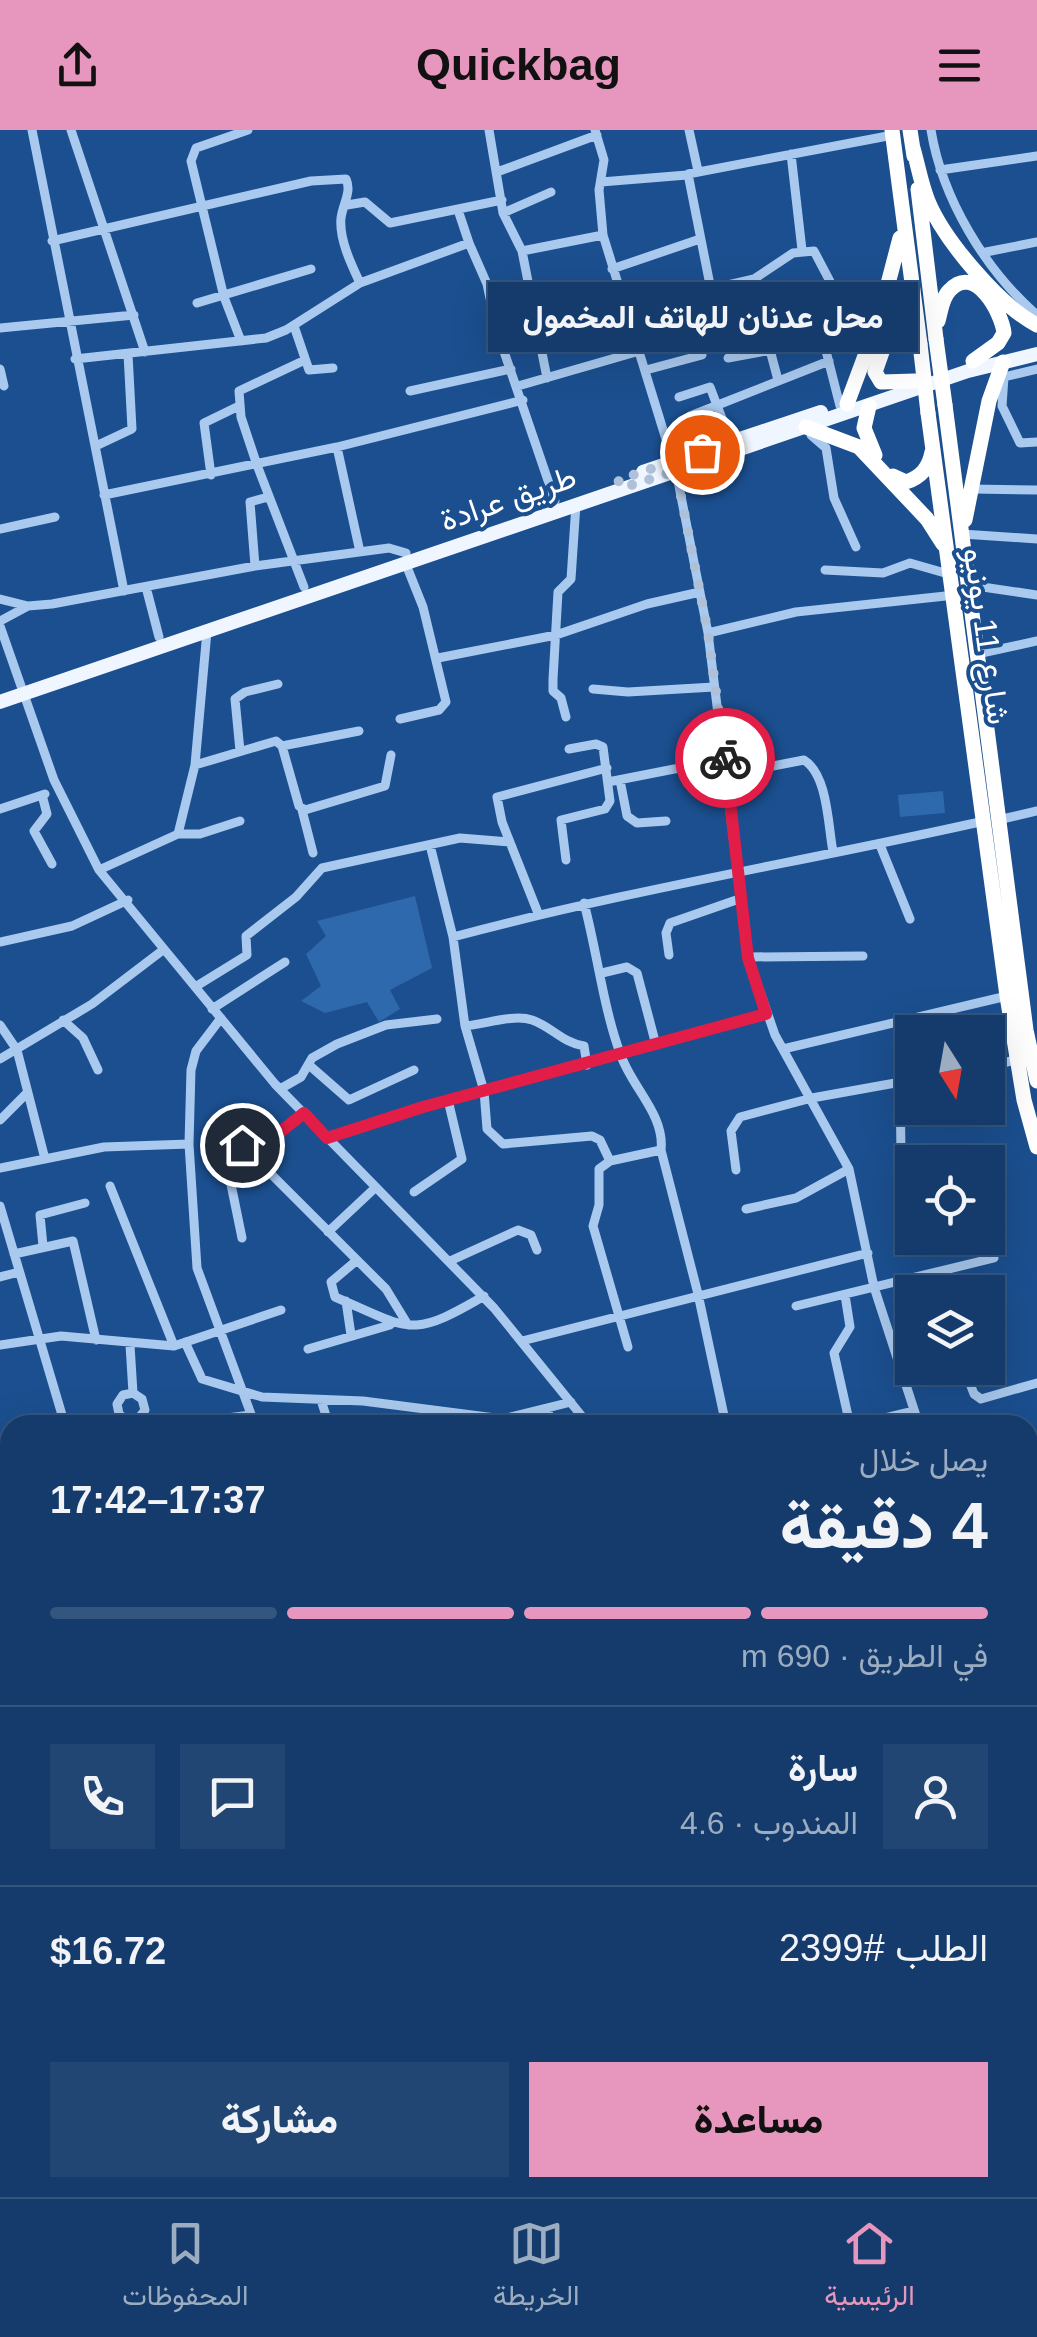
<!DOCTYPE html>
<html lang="ar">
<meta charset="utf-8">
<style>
:root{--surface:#143b6b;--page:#214673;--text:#f1f3f6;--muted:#9dadc1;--line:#33557e;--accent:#e797bd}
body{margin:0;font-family:Arial,Vazirmatn,sans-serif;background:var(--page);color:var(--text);direction:rtl;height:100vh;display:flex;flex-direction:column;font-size:38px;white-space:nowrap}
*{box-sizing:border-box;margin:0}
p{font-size:32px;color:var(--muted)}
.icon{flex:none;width:55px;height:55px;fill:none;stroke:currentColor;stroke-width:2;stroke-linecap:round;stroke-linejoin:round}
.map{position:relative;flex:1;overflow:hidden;direction:ltr}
.details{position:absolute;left:0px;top:1285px;width:1038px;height:782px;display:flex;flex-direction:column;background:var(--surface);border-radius:30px 30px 0 0;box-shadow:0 10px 40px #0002,0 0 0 2px var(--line);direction:rtl}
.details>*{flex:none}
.needle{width:65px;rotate:169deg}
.tools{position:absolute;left:895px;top:885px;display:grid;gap:20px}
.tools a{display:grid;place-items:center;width:110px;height:110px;border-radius:0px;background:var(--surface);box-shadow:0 10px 40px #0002,0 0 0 2px var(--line);font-size:50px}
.pin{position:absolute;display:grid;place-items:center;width:85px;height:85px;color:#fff;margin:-42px;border:5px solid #fff;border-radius:50%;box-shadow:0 2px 10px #0007}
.courier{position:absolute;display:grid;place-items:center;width:100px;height:100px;margin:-50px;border:8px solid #e11d48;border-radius:50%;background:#fff;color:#222;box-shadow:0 2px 12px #0007}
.bubble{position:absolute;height:70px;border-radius:0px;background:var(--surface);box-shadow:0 10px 40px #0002,0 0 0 2px var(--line);font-size:32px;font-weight:800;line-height:70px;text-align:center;direction:rtl}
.head em{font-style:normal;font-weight:800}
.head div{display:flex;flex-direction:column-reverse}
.head{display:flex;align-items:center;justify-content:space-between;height:170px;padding:0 50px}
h1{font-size:65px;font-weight:800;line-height:75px}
.bar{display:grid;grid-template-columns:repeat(4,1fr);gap:15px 10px;align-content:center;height:120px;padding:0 50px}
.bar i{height:12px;border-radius:8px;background:var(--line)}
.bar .active{background:var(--accent)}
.bar p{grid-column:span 4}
.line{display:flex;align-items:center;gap:25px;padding:0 50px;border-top:2px solid var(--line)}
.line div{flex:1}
.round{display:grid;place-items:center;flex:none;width:105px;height:105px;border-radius:0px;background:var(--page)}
.button{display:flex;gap:20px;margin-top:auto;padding:20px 50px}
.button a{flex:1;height:115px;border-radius:0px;background:var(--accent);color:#111;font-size:40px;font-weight:800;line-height:115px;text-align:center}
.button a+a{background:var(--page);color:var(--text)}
header{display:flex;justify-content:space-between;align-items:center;height:130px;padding:0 50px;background:var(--accent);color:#111;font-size:45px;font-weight:800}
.menu{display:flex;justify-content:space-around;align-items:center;height:140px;border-top:2px solid var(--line);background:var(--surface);font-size:28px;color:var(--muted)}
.menu a{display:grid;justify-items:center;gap:5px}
.menu .active{color:var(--accent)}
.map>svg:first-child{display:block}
.green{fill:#2e69ad}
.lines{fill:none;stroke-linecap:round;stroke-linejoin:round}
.street{stroke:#a9c9ee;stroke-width:9}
.secondary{stroke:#d6e6fa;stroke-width:11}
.primary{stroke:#f0f6ff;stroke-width:14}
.highway{stroke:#fff;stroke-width:15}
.highway-bridge{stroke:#fff;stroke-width:15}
.done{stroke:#afc1d8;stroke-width:10;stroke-dasharray:0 18}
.route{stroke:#e11d48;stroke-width:12}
.labels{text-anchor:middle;stroke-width:8;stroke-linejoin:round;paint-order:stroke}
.street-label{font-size:32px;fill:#fff;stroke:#1b4f8f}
</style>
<header><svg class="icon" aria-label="menu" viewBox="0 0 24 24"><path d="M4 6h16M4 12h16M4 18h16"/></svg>Quickbag<svg class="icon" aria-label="share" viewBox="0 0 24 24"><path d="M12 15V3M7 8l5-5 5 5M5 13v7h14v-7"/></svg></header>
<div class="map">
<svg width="1037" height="2067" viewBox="0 0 1037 2067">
<rect width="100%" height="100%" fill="#1b4f8f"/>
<path class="green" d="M943,661L945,683L900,687L898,665Z
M415,766L432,838L390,860L400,879L379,892L367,872L325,883L301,871L321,856L306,824L326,806L317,791Z"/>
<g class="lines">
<path class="street" d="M32,0L124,461
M71,0L145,222
M489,0L503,83L522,121L603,105
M595,0L604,30L599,60L603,105L673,332
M689,0L698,41
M931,0C942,68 985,140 1037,185
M791,24L802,120
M940,40L1037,26
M497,42L597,5
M601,52L687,45
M347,75L365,72L390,93L502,70
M503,83L551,62
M52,111L311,51L346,49C352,62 343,73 341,88C339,109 351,134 360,153
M469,113L487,154L497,201L555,371
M522,121L547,248
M986,122L1037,112
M612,139L700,109
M711,160L688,44L893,5
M197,173L311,139
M576,180L588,167L618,157
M626,191L663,182L693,163L754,149L793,123L814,121L834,159
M294,196L309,240L333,238
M0,198L134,185
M241,211L224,167L191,31L196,18L248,0
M825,217L840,276
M770,220L778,250
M728,228L798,215L836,198
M75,229L266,208L286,200L360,153L469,113L458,80
M0,239L4,256
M646,240L702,225L684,167
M1004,247L1037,239
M999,248L1004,247L1002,276L1020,313L1037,312
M518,256L636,222
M410,261L511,239
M679,267L710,257L731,312
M690,286L829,231
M811,305L826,318L834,368L856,417
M98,315L132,299L128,224
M337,317L360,422
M676,341L708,503L748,827L775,905L849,1039L874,1157L919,1295
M211,345L204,293L239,276
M971,359L1037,360
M104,365L337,317L523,270
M0,399L55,387
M962,404L1037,409
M255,436L250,372L268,367
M825,440L883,443L910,433L952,445
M969,455L1037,465
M146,457L159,507
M304,457L257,335L241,287L239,261L305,230
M0,469L28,476L52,474L255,436L389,418L406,423
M0,491L28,476
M0,496L54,650L99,740L275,954L494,1178L589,1295
M708,503L796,482L955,465
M977,524L1037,511
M438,528L556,505L647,474L700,462
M593,559L628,562L714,557
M566,587L561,568L553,561V549L558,462L571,449L576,374
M400,589L439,580L446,572L423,477L405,432
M282,616L299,676L305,680L385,656L391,625
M240,621L235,569L245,562L278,554
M195,635L276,611L282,616L359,601
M727,645L804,630C828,645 828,696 833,722
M620,650L627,686L637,693L666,691
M608,652L725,629
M42,665L47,684L34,701L52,734
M0,679L45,664
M302,680L313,723
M998,690L1037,681
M178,704H200L240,691
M430,715L453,807L465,896L484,961L487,999L503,1014L592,1006L600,1010L610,1031L661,1020
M880,715L910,789
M566,730L561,690L605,679L610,671L603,617L596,614L569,619
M99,740L178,704L195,635L207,501
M584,773C597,822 603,876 620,923C631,957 665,984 661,1020L698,1164L726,1295
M538,783L502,692L497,667L607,638
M453,807C628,760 807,731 984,691
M0,812L72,796L128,770
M669,825L666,803L670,793L742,768
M748,827L863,826
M602,843L627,837L637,843L656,915
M195,857L247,825L246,806L296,767L322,738L460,708L510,712
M212,879L285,832
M221,888L196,921L191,940L189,1014L197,1138L255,1295
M63,890L83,908L98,940
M0,895L17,920L45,1029
M465,896C485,894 514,884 532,890C552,897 563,913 584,916L587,935
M783,919L1007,866
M0,929L92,874L163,820
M309,935L349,970L414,940
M988,936L1016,930
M900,952L901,1023L912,1049
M280,959L301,947L312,928L337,914L386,895L437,889
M0,990L27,963
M327,1008L423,977L766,885
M254,1023L304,983
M610,1031L599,1039V1075L593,1096L628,1217
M0,1038L104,1017L189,1014
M736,1040L731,1001L740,987L812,968L912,950
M110,1056L174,1216
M414,1062L462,1029L448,970
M988,1062L995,1063
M0,1076L65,1295
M746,1079L796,1068L849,1039
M328,1102L376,1057
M242,1108L226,1030L232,1018L242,1015L386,1159L408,1195
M43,1116L40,1085L85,1073
M14,1124L73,1111L96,1210
M356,1131L331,1152L335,1167C410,1199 409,1210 484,1166
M450,1131L518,1100L531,1105L537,1120
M0,1147L19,1142
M845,1165L850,1197L834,1223L850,1295
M346,1171L351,1205
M796,1176L994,1128
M522,1211L868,1123
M185,1212L202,1249L262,1267L363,1271L503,1289L571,1272
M0,1215L61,1206L174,1216L281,1180
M130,1215L133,1263L142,1269L145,1280L138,1289L127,1291L119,1284L117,1274L123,1265L133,1263
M308,1219L390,1195
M964,1238L974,1264L981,1269L1037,1253
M321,1270L329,1295
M195,1292L251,1285
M546,1295L549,1279
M855,1295L913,1281
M0,1325L10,1323
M1028,1437L1037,1433
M1028,1559L1037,1580
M0,1619L10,1612
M1028,1893L1037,1892
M1028,1955L1037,1951
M6,1961L10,1917
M0,2034L10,2044
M1028,2053L1037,2051
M16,2058L18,2067
M463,2058L464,2067
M645,2058L647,2067
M734,2058L737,2067
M822,2058L827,2067
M120,2067V2058
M150,2067L212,2058
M376,2067L422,2058
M565,2067L569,2058
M952,2067L1008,2058"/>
<path class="secondary" d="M1028,1348L1037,1346
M0,1739L6,1750L1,1760"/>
<path class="primary" d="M737,310L821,282
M643,342L717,317
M0,572L968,241L1037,224
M1028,1913L1037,1911
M1028,1927L1037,1926
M218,2067L271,2058
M301,2067L348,2058"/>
<path class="highway" d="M892,0L920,214
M910,0L914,26
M913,18C918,35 921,54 928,71C944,110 1000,176 1037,195
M918,59L936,209
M938,191C941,181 942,167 950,160C975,133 1002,183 1004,203L998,213L973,231
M915,251L881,252L875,242L894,188L910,187L917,199
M847,274L879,188L900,108
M945,275L1026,900L1037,951
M869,276L864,298L875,325
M928,283L1007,866L1024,970L1037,1017
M806,297L859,317L927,389L943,414
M893,346L906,352C921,347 929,338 932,322
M965,390L989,271L1003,232"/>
<path class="highway-bridge" d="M936,209L945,275
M920,214L928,283"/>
</g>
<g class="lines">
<path class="done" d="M702,322L618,350L622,358L676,341L708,503L725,628"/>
<path class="route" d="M242,1015L254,1023L304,983L327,1008L423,977L766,884L748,828L725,628"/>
</g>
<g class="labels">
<g class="street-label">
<text transform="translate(508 368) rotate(-19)" y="11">طريق عرادة</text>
<text transform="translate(987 506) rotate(82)" y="11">شارع 11 يونيو</text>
</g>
</g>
</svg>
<div class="tools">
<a><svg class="needle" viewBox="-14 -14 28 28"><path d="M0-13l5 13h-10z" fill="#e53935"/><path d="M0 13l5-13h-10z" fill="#9dadc1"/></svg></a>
<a><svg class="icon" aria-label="locate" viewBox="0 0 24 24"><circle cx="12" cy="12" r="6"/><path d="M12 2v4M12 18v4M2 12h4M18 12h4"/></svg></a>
<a><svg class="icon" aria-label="layers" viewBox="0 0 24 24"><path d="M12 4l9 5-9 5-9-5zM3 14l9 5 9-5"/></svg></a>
</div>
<div class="pin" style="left:702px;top:322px;background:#ea580c"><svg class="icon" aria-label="bag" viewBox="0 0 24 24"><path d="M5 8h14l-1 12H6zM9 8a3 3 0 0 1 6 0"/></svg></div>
<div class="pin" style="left:242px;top:1015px;background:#1f2937"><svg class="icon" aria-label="home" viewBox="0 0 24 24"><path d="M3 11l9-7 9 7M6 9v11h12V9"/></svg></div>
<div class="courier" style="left:725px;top:628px"><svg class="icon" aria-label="bike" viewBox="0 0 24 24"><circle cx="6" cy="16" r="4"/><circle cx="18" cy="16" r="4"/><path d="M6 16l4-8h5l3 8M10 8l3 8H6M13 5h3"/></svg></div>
<div class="bubble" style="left:488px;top:152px;width:430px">محل عدنان للهاتف المخمول</div>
<section class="details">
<div class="head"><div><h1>4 دقيقة</h1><p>يصل خلال</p></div><em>17:37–17:42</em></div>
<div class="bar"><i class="active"></i><i class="active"></i><i class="active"></i><i></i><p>في الطريق · 690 m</p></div>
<div class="line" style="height:180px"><a class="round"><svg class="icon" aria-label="person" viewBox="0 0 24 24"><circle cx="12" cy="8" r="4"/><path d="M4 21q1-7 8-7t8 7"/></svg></a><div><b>سارة</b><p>المندوب · 4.6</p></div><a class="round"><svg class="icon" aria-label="chat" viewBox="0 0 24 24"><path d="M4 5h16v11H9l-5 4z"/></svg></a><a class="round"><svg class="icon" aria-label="phone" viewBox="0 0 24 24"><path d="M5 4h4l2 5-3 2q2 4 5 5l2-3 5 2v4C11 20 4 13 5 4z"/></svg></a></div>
<div class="line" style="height:130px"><div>الطلب #2399</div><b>$16.72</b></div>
<div class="button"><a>مساعدة</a><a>مشاركة</a></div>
</section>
</div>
<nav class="menu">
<a class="active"><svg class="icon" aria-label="home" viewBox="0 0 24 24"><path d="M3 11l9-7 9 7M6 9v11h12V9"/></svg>الرئيسية</a>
<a><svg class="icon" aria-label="map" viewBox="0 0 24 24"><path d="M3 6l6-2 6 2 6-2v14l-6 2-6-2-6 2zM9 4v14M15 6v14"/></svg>الخريطة</a>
<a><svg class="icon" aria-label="saved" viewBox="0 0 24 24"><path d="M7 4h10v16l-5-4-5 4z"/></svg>المحفوظات</a>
</nav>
